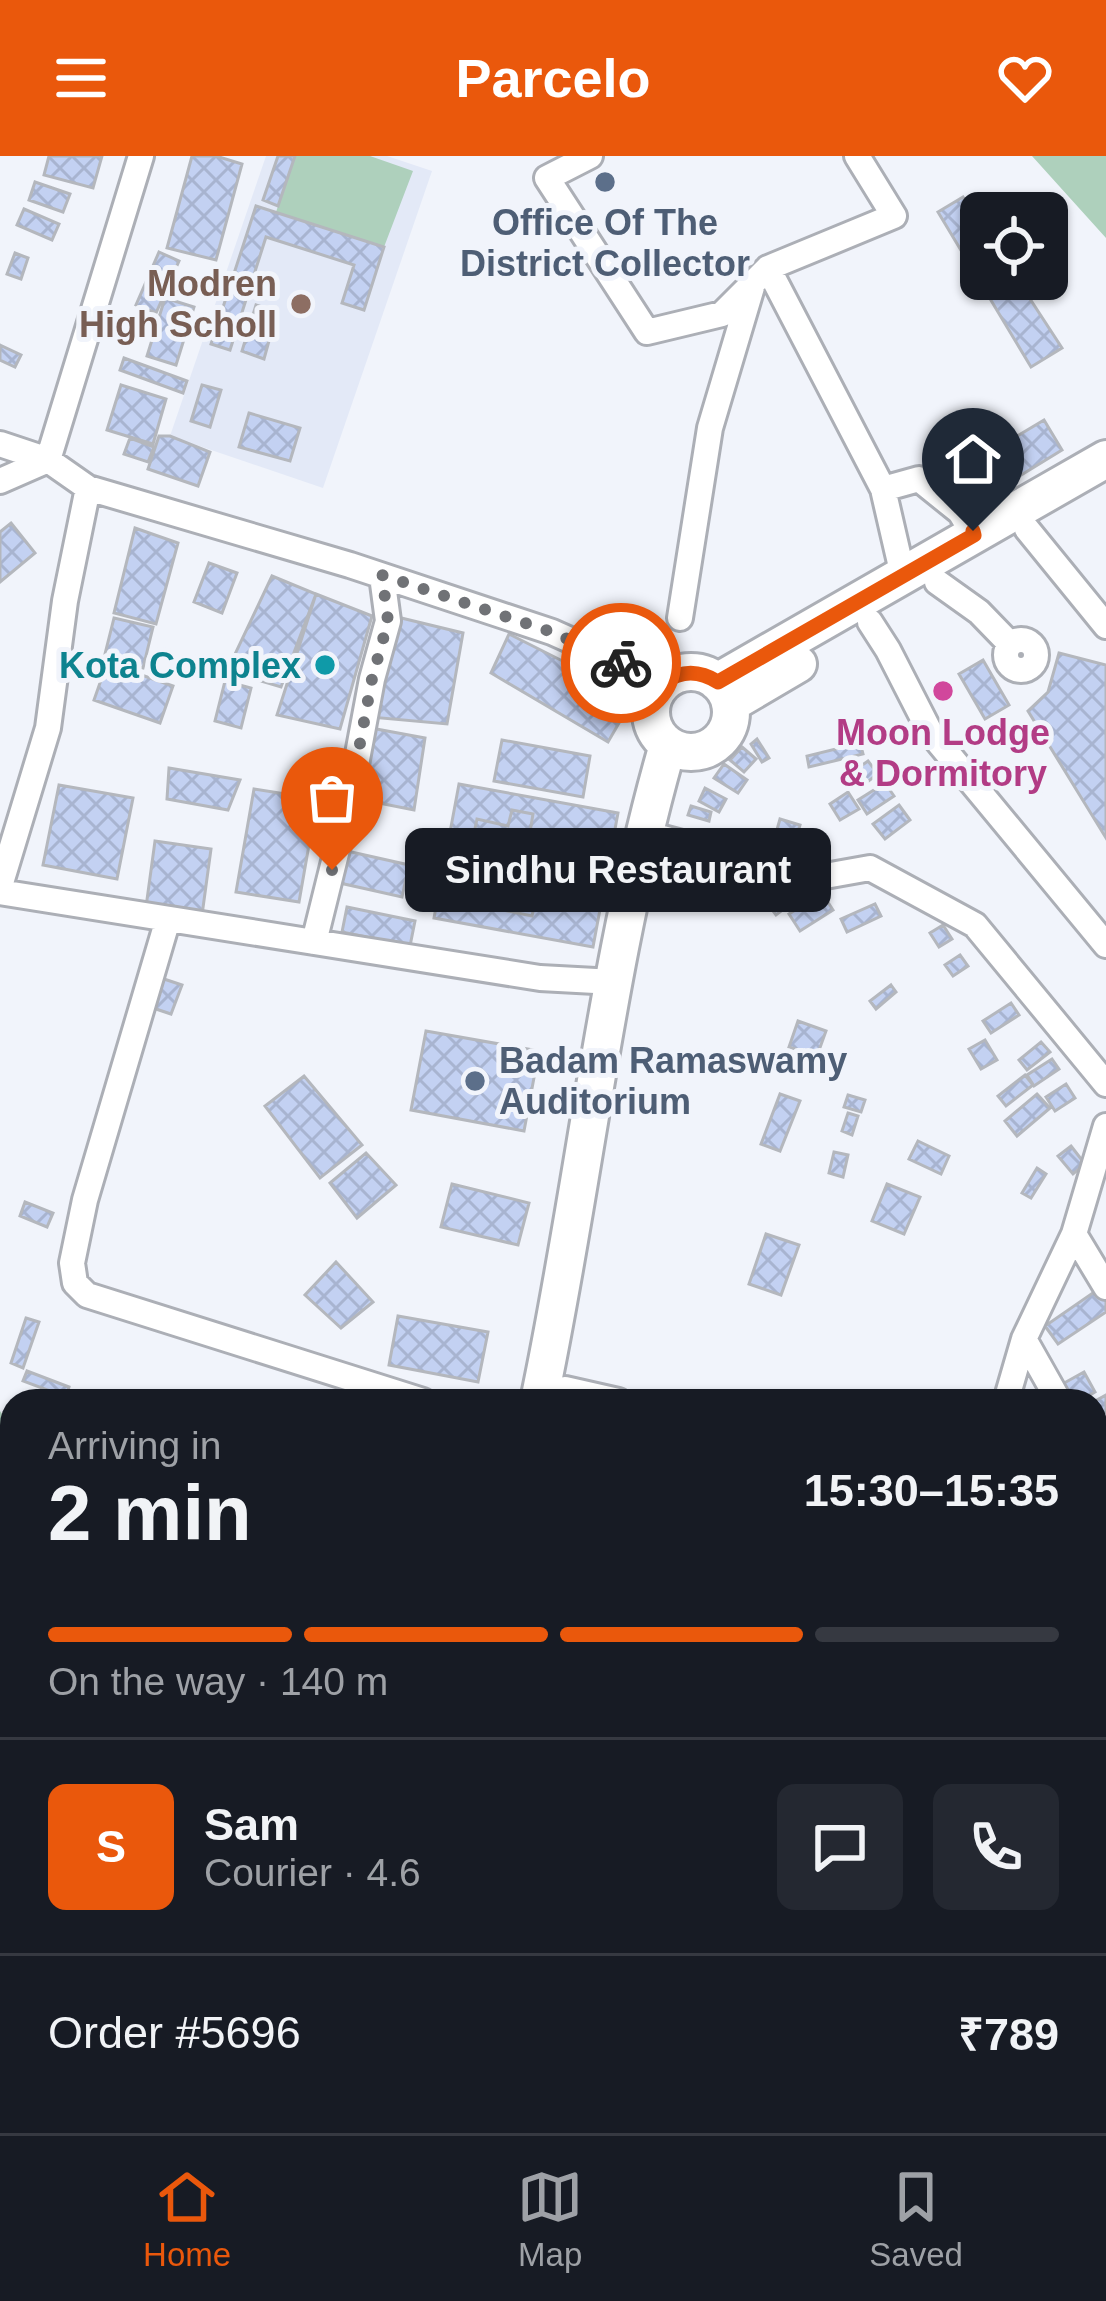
<!DOCTYPE html>
<meta charset="utf-8">
<style>
:root{--surface:#171b24;--page:#242831;--text:#f1f3f6;--muted:#9ea1a6;--line:#363941;--accent:#ea580c}
body{margin:0;font-family:Arial,sans-serif;background:var(--page);color:var(--text);height:100vh;display:flex;flex-direction:column;font-size:45px;white-space:nowrap}
*{box-sizing:border-box;margin:0}
p{font-size:39px;color:var(--muted)}
.icon{flex:none;width:66px;height:66px;fill:none;stroke:currentColor;stroke-width:2;stroke-linecap:round;stroke-linejoin:round}
.map{position:relative;flex:1;overflow:hidden}
.sheet{position:absolute;left:0px;top:1233px;width:1107px;height:744px;display:flex;flex-direction:column;background:var(--surface);border-radius:36px 36px 0 0;box-shadow:0 3px 9px #0004}
.sheet>*{flex:none}
.tools{position:absolute;left:960px;top:36px;display:grid;gap:24px}
.tools a{display:grid;place-items:center;width:108px;height:108px;border-radius:18px;background:var(--surface);box-shadow:0 3px 9px #0004;font-size:60px}
.pin{position:absolute;display:grid;place-items:center;width:102px;height:102px;color:#fff;margin:-123px -51px;border-radius:50% 50% 50% 0;rotate:-45deg;box-shadow:0 0 12px #0007}
.pin .icon{rotate:45deg}
.courier{position:absolute;display:grid;place-items:center;width:120px;height:120px;margin:-60px;border:9px solid #ea580c;border-radius:50%;background:#fff;color:#222;box-shadow:0 3px 15px #0007}
.bubble{position:absolute;height:84px;border-radius:18px;background:var(--surface);box-shadow:0 3px 9px #0004;font-size:39px;font-weight:700;line-height:84px;text-align:center}
.overview em{font-style:normal;font-weight:700}
.overview div{display:flex;flex-direction:column-reverse}
.overview{display:flex;align-items:center;justify-content:space-between;height:204px;padding:0 48px}
h1{font-size:78px;font-weight:700;line-height:90px}
.bar{display:grid;grid-template-columns:repeat(4,1fr);gap:18px 12px;align-content:center;height:144px;padding:0 48px}
.bar i{height:15px;border-radius:9px;background:var(--line)}
.bar .active{background:var(--accent)}
.bar p{grid-column:span 4}
.line{display:flex;align-items:center;gap:30px;padding:0 48px;border-top:3px solid var(--line)}
.line div{flex:1}
.round{display:grid;place-items:center;flex:none;width:126px;height:126px;border-radius:18px;background:var(--page)}
header{display:flex;justify-content:space-between;align-items:center;height:156px;padding:0 48px;background:var(--accent);color:#fff;font-size:54px;font-weight:700}
.tabs{display:flex;justify-content:space-around;align-items:center;height:168px;border-top:3px solid var(--line);background:var(--surface);font-size:33px;color:var(--muted)}
.tabs a{display:grid;justify-items:center;gap:6px}
.tabs .active{color:var(--accent)}
.map>svg:first-child{display:block}
.built{fill:#e3e9f7}
.grass{fill:url(#grass-tufts)}
.garden{fill:#aed0bc}
.building{fill:url(#building-cross-hatch);stroke:#b4b7bd;stroke-width:3}
.lines{fill:none;stroke-linecap:round;stroke-linejoin:round}
.minor-casing{stroke:#acafb6;stroke-width:30}
.highway-casing{stroke:#acafb6;stroke-width:42}
.minor{stroke:#fff;stroke-width:24}
.highway{stroke:#fff;stroke-width:36}
.done{stroke:#707276;stroke-width:12;stroke-dasharray:0 21.6}
.route{stroke:#ea580c;stroke-width:15}
.service-dot{fill:#5c6f8a;stroke:#f1f4fb;stroke-width:4.5}
.education-dot{fill:#8d6e63;stroke:#f1f4fb;stroke-width:4.5}
.culture-dot{fill:#0f9aa8;stroke:#f1f4fb;stroke-width:4.5}
.hotel-dot{fill:#d1479c;stroke:#f1f4fb;stroke-width:4.5}
.labels{text-anchor:middle;stroke-width:10;stroke-linejoin:round;paint-order:stroke}
.service-label{font-size:36px;font-weight:bold;fill:#4e5e75;stroke:#f1f4fb}
.education-label{font-size:36px;font-weight:bold;fill:#785e54;stroke:#f1f4fb;text-anchor:end}
.culture-label{font-size:36px;font-weight:bold;fill:#0d838f;stroke:#f1f4fb;text-anchor:end}
.hotel-label{font-size:36px;font-weight:bold;fill:#b23c85;stroke:#f1f4fb}
</style>
<header><svg class="icon" aria-label="menu" viewBox="0 0 24 24"><path d="M4 6h16M4 12h16M4 18h16"/></svg>Parcelo<svg class="icon" aria-label="heart" viewBox="0 0 24 24"><path d="M12 20l-8-8c-3-5 5-10 8-4 3-6 11-1 8 4z"/></svg></header>
<div class="map">
<svg width="1106" height="1977" viewBox="0 0 1106 1977">
<defs>
<pattern id="grass-tufts" width="24" height="20" patternUnits="userSpaceOnUse" patternTransform="scale(3)"><rect width="24" height="20" fill="#aed0bc"/><path d="M3 7l-1-3M5 7V3M7 7l1-3M15 17l-1-3M17 17v-4M19 17l1-3" fill="none" stroke="#96b3a2"/></pattern>
<pattern id="building-cross-hatch" width="8" height="8" patternUnits="userSpaceOnUse" patternTransform="scale(3)"><rect width="8" height="8" fill="#c3d1f2"/><path d="M0 0l8 8M0 8l8-8" fill="none" stroke="#a8b4d0"/></pattern>
</defs>
<rect width="100%" height="100%" fill="#f1f4fb"/>
<path class="built" d="M266,0H387L432,15L323,332L170,280Z
M120,1965H347L345,1977H135Z"/>
<path class="grass" d="M1106,1548V1830L1095,1831V1549Z"/>
<path class="garden" d="M295,0H370L413,15L384,91L276,56Z
M1032,0H1106V82Z
M0,1255L12,1271V1558L0,1561Z"/>
<path class="building" d="M49,0H102L93,32L44,19Z
M192,0H216L242,8L216,104L167,92Z
M278,0H295L278,50L263,44Z
M35,26L70,38L63,56L29,44Z
M963,41L981,69V123H1017L1062,192L1031,211L938,56Z
M256,50L384,91L364,154L342,147L354,109L266,81L230,194L211,188Z
M24,53L59,68L52,84L17,69Z
M159,96L179,105L156,157L136,149Z
M15,97L28,102L21,123L7,118Z
M165,142L194,151L176,209L147,200Z
M256,149L277,156L264,203L242,195Z
M0,189L21,199L15,211L0,204Z
M124,202L187,225L183,237L120,214Z
M121,229L166,243L153,288L107,274Z
M202,229L221,234L210,271L191,265Z
M249,257L300,272L290,305L239,291Z
M1044,264L1062,294L1018,321L999,291Z
M159,280H170L210,296L198,330L148,313Z
M130,282L154,291L148,306L124,298Z
M11,367L35,397L0,426V376Z
M135,372L178,387L156,468L114,457Z
M209,407L237,417L222,457L194,446Z
M272,420L316,438L281,531L227,515Z
M316,438L372,460L340,573L277,559Z
M389,459L463,477L447,568L370,561Z
M114,462L153,471L143,512L104,502Z
M509,478L634,541L608,586L491,517Z
M1059,497L1106,509V682L1028,555L1048,536Z
M983,504L1009,549L985,563L959,518Z
M107,507L173,530L160,567L94,544Z
M225,525L251,532L241,572L215,565Z
M371,572L425,582L414,654L359,643Z
M371,572L425,582L414,654L359,643Z
M757,583L769,602L762,606L751,588Z
M502,584L590,600L583,641L494,625Z
M860,587L863,598L809,611L807,600Z
M742,591L756,603L744,616L730,604Z
M868,605L878,618L859,632L848,619Z
M724,608L747,624L738,637L714,622Z
M169,612L240,624L228,654L167,643Z
M885,627L894,640L867,658L858,644Z
M459,628L618,657L593,791L434,762Z
M59,629L133,642L117,723L43,709Z
M705,632L726,643L719,656L699,645Z
M254,633L317,643L299,746L236,736Z
M848,636L859,653L840,664L830,648Z
M899,649L910,664L885,683L873,668Z
M691,650L711,656L709,665L688,659Z
M512,654L533,658L530,676L549,680L532,760L460,745L477,663L508,670Z
M780,663L800,669L791,701L771,695Z
M155,685L211,693L202,759L146,751Z
M338,693L409,709L402,741L331,725Z
M757,714L773,724L761,740L746,730Z
M791,729L801,740L776,759L767,747Z
M822,737L833,754L800,775L789,758Z
M875,748L881,760L847,776L841,763Z
M347,751L415,765L410,790L342,776Z
M943,769L952,783L939,791L930,777Z
M960,799L968,810L953,820L945,809Z
M164,823L182,829L171,858L153,852Z
M891,829L896,836L876,853L870,845Z
M1011,847L1019,859L991,877L983,865Z
M798,865L826,875L817,900L789,891Z
M426,875L539,895L524,975L411,954Z
M985,884L997,904L981,913L969,893Z
M1041,886L1050,896L1027,914L1019,904Z
M1052,903L1059,913L1034,930L1027,919Z
M1025,919L1033,929L1006,950L998,940Z
M304,920L362,989L320,1022L265,950Z
M1066,928L1075,942L1055,955L1046,941Z
M780,938L800,945L780,995L761,988Z
M1037,938L1050,952L1017,980L1005,965Z
M848,939L865,944L861,956L844,951Z
M848,957L858,960L852,979L842,975Z
M918,985L949,1000L941,1018L909,1003Z
M1071,990L1085,1008L1073,1018L1058,1000Z
M834,996L848,999L843,1021L829,1017Z
M366,997L396,1029L357,1062L330,1027Z
M1037,1012L1046,1018L1031,1042L1022,1037Z
M452,1028L529,1047L518,1089L441,1071Z
M887,1028L920,1041L904,1078L872,1065Z
M25,1046L53,1057L47,1071L20,1060Z
M766,1078L799,1089L781,1139L749,1128Z
M336,1106L373,1146L341,1172L305,1139Z
M1100,1132L1106,1141V1156L1058,1188L1045,1170Z
M398,1160L488,1176L478,1226L389,1209Z
M26,1162L39,1166L23,1212L11,1207Z
M27,1215L69,1231L66,1241L23,1225Z
M1084,1216L1095,1236L1080,1245H1065L1057,1231Z
M1106,1239V1256L1096,1262L1095,1245Z
M1106,1410V1426L1095,1427V1411Z
M1095,1499L1106,1500V1525L1095,1524Z
M60,1965H116L133,1977H75Z
M181,1965H269L267,1977H190Z
M351,1965H374L372,1977H348Z
M952,1965H976L978,1977H954Z"/>
<g class="lines">
<g class="minor-casing">
<path id="minor" d="M590,0L547,22L647,176L722,158L768,112L894,60L857,0
M768,112L883,333L901,411L905,418
M0,288L48,304L88,332L350,409L552,476L664,526
M0,325L48,304L141,0
M883,333L919,323L960,356L974,379
M1027,373L1106,470
M382,420L388,465L372,523L350,641L314,786L540,822L614,826
M937,426L979,456L1010,488
M680,462L710,272L752,131
M870,466L888,494L930,576L1106,789
M1006 499a15 15 0 1 1 30 0a15 15 0 1 1-30 0Z
M663,682L814,722L870,712L975,769L1106,928
M0,730L48,572L65,445L88,332
M0,736L314,786
M168,763L85,1044L72,1107L75,1127L87,1139L423,1245
M1106,970L1074,1078L1106,1131
M1024,1183L1059,1245
M565,1233L618,1245
M1006,1245L1024,1183L1074,1078
M1095,1326L1106,1347
M1095,1540L1106,1539
M0,1577L12,1576
M0,1758L12,1759
M1095,1855H1106
M19,1965L36,1977
M632,1965L685,1977
M737,1977L770,1965
M1083,1977V1965"/>
</g>
<g class="highway-casing">
<path id="highway" d="M651 556a40 40 0 1 1 80 0a40 40 0 1 1-80 0Z
M717,526L1106,303
M730,548L798,508
M539,1245C585,1027 606,803 668,589
M416,1977L417,1965"/>
</g>
<use href="#minor" class="minor"/>
<use href="#highway" class="highway"/>
</g>
<g class="lines">
<path class="done" d="M332,714L350,641L372,523L388,465L382,419L552,476L621,507"/>
<path class="route" d="M621,507L664,526C682,514 699,514 718,526L974,379L973,375"/>
</g>
<g class="service-dot">
<circle cx="605" cy="26" r="12"/>
<circle cx="475" cy="925" r="12"/>
</g>
<circle class="education-dot" cx="301" cy="148" r="12"/>
<circle class="culture-dot" cx="325" cy="509" r="12"/>
<circle class="hotel-dot" cx="943" cy="535" r="12"/>
<g class="labels">
<g class="service-label">
<text x="605" y="79">Office Of The<tspan x="605" dy="41">District Collector</tspan></text>
<text x="499" y="917" text-anchor="start">Badam Ramaswamy<tspan x="499" dy="41">Auditorium</tspan></text>
</g>
<g class="education-label">
<text x="277" y="140">Modren<tspan x="277" dy="41">High Scholl</tspan></text>
</g>
<g class="culture-label">
<text x="301" y="522">Kota Complex</text>
</g>
<g class="hotel-label">
<text x="943" y="589">Moon Lodge<tspan x="943" dy="41">&amp; Dormitory</tspan></text>
</g>
</g>
</svg>
<div class="tools">
<a><svg class="icon" aria-label="locate" viewBox="0 0 24 24"><circle cx="12" cy="12" r="6"/><path d="M12 2v4M12 18v4M2 12h4M18 12h4"/></svg></a>
</div>
<div class="pin" style="left:332px;top:714px;background:#ea580c"><svg class="icon" aria-label="bag" viewBox="0 0 24 24"><path d="M5 8h14l-1 12H6zM9 8a3 3 0 0 1 6 0"/></svg></div>
<div class="pin" style="left:973px;top:375px;background:#1f2937"><svg class="icon" aria-label="home" viewBox="0 0 24 24"><path d="M3 11l9-7 9 7M6 9v11h12V9"/></svg></div>
<div class="courier" style="left:621px;top:507px"><svg class="icon" aria-label="bike" viewBox="0 0 24 24"><circle cx="6" cy="16" r="4"/><circle cx="18" cy="16" r="4"/><path d="M6 16l4-8h5l3 8M10 8l3 8H6M13 5h3"/></svg></div>
<div class="bubble" style="left:405px;top:672px;width:426px">Sindhu Restaurant</div>
<section class="sheet">
<div class="overview"><div><h1>2 min</h1><p>Arriving in</p></div><em>15:30–15:35</em></div>
<div class="bar"><i class="active"></i><i class="active"></i><i class="active"></i><i></i><p>On the way · 140 m</p></div>
<div class="line" style="height:216px"><b class="round" style="background:var(--accent);color:#fff">S</b><div><b>Sam</b><p>Courier · 4.6</p></div><a class="round"><svg class="icon" aria-label="chat" viewBox="0 0 24 24"><path d="M4 5h16v11H9l-5 4z"/></svg></a><a class="round"><svg class="icon" aria-label="phone" viewBox="0 0 24 24"><path d="M5 4h4l2 5-3 2q2 4 5 5l2-3 5 2v4C11 20 4 13 5 4z"/></svg></a></div>
<div class="line" style="height:156px"><div>Order #5696</div><b>₹789</b></div>
</section>
</div>
<nav class="tabs">
<a class="active"><svg class="icon" aria-label="home" viewBox="0 0 24 24"><path d="M3 11l9-7 9 7M6 9v11h12V9"/></svg>Home</a>
<a><svg class="icon" aria-label="map" viewBox="0 0 24 24"><path d="M3 6l6-2 6 2 6-2v14l-6 2-6-2-6 2zM9 4v14M15 6v14"/></svg>Map</a>
<a><svg class="icon" aria-label="saved" viewBox="0 0 24 24"><path d="M7 4h10v16l-5-4-5 4z"/></svg>Saved</a>
</nav>
